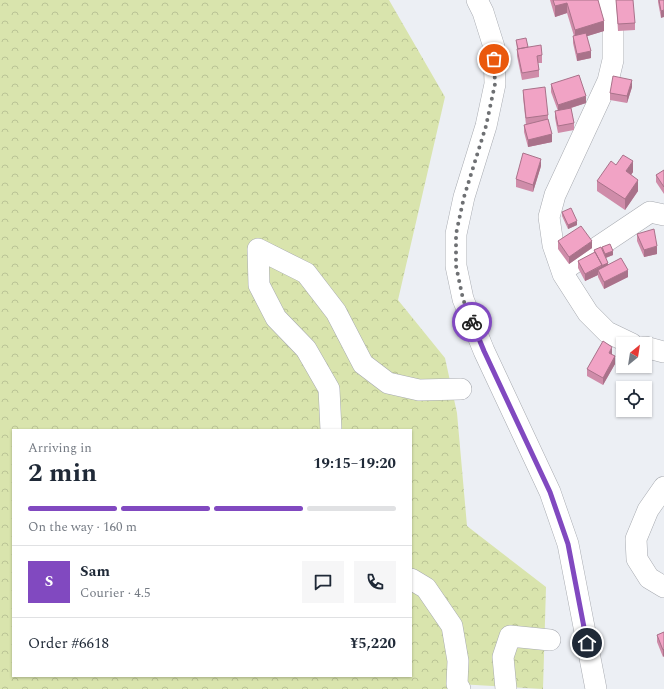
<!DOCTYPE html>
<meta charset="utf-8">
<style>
:root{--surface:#fff;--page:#f6f6f7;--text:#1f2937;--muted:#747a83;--line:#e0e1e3;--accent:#8149c0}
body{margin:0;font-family:Spectral,serif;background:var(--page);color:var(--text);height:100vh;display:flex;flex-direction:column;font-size:15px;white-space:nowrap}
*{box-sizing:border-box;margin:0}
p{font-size:13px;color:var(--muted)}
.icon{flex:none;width:22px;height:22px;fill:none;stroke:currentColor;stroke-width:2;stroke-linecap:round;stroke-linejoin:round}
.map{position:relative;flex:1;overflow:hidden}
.drawer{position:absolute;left:12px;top:429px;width:400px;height:248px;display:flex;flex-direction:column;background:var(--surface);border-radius:0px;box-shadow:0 1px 3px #0004}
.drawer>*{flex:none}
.needle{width:26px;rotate:30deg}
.fabs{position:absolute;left:616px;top:337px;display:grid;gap:8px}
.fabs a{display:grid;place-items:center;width:36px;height:36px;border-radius:0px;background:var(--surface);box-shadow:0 1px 3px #0004;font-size:20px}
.pin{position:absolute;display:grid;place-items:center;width:34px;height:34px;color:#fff;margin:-17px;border:2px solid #fff;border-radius:50%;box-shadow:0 1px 4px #0007}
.courier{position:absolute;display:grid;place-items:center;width:40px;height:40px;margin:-20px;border:3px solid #8149c0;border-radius:50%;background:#fff;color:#222;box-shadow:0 1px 5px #0007}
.overview em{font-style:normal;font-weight:700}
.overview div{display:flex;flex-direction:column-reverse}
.overview{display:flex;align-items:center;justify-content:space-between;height:68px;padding:0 16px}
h1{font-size:26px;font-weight:700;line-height:30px}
.bar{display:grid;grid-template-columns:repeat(4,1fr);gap:6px 4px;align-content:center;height:48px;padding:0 16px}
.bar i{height:5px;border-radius:3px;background:var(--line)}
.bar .active{background:var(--accent)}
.bar p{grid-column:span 4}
.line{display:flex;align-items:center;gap:10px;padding:0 16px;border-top:1px solid var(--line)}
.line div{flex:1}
.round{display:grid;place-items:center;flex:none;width:42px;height:42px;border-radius:0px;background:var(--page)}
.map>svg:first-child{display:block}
.forest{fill:url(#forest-crowns);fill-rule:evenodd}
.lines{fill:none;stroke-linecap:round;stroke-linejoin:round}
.minor-casing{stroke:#a7aab0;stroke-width:22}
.minor{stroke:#fff;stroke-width:21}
.wall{fill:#cf8ca9}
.shaded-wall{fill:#a9728a}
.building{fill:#f1a3c5;stroke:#a9728a}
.done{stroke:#6e7073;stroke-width:4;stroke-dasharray:0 7.2}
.route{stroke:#8149c0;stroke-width:5}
</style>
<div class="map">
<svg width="664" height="689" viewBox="0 0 664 689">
<defs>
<pattern id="forest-crowns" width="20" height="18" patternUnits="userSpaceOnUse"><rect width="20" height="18" fill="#d9e4ad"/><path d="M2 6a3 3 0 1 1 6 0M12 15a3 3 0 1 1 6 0" fill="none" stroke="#bac495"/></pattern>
</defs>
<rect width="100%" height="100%" fill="#eceff4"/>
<path class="forest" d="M0,0H389L445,97L398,300L445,358L457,413L467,526L546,587L543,689L458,684L457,689H0ZM13,430H411V676H13Z"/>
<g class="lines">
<g class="minor-casing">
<path id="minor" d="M477,0L483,12L494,47L495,84L486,126L464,197L456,234V266L463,299L484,351L550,492L568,544L596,689
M606,0L613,29V60L608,81L555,195L549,217L553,245L563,274L588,313L607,332L632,344
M562,271L650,212L664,215
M645,347L664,352
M331,430L329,389L306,349L276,318L259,285L258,249L306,273L336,312L363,364L388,383L419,390L461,389
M664,487L648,510L636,539L637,559L649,578L664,587
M411,579L426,588L452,626L458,661L457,684L460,689
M506,689L503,657L510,636L550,640"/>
</g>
<use href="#minor" class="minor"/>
</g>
<path class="wall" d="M550,0H598L604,31L587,36L591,58L577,61L573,43V36H574L567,13L555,17Z
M616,0L635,23V30L618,31Z
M658,0H664L661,18L658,2Z
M516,40L528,47L542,55V63H538L539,70V77L522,80L517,56V49Z
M551,84L586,103L571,108L574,123V130L558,133L555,118V111H558L551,92Z
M632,87L627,103L610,100V93Z
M523,90L548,115V119L552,142L528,147L524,132V125H526L523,97Z
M616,165L633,172L631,175L638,191L625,210L597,191V181Z
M541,166L533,192L516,187V179Z
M664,170V194L656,182V175Z
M562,212L577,225L568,229L562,216Z
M637,234L657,254L644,257L637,241Z
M558,241L592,248L569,264L558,249Z
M602,247L613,255L606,258L608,264L628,277L604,289L598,277V275L585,281L578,268V261L594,253V250H602Z
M612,354L615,364L603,385L587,376V369Z
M664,632V656L663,657L657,642V635Z"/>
<path class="shaded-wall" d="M567,3V13L555,17V6Z
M664,10V17L661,18V11Z
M604,21V31L575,40V30Z
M591,51V58L577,61V54Z
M632,80V87L627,103V96Z
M586,96V103L558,112V105Z
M552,134V142L528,147V140Z
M541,159V166L533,192V185Z
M633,161V172L626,182V171Z
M638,180V191L625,210V199Z
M577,221V225L568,229V225Z
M592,241V248L569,264V257Z
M657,246V254L644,257V250Z
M613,251V255L605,258V254Z
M608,263V266L598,270V275L585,281V274Z
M628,270V277L604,289V282Z
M612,347V354L609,360V353Z
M615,356V364L603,385V378Z
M664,649V656L663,657V650Z"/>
<path class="building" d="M553,0H598L604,21L575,30L567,3L555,6Z
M616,0H633L635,23L618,24Z
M659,0H664V10L661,11Z
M586,33L591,51L577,54L573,36Z
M526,38L528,47L518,49L516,40Z
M541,45L542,55L537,56L539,70L522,73L517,49Z
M579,75L586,96L558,105L551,84Z
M613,76L632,80L627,96L610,93Z
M545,87L548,115L526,118L523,90Z
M571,108L574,123L558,126L555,111Z
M548,119L552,134L528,140L524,125Z
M523,153L541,159L533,185L516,179Z
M623,155L633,161L626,171L638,180L625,199L597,181L611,161L616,165Z
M664,170V187L656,175Z
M571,208L577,221L568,225L562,212Z
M581,226L592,241L569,257L558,241Z
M654,229L657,246L644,250L637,234Z
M610,244L613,251L605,254L602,247Z
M601,247L608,263L601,266L602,265L594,250Z
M595,252L602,265L585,274L578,261Z
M621,258L628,270L604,282L598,270Z
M603,341L612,347L609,353L615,356L603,378L587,369Z
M664,632V649L663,650L657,635Z"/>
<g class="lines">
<path class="done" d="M472,322L463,299L456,266V234L464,197L486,126L495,84L494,59"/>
<path class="route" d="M472,322L484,351L550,492L568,544L587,643"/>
</g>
</svg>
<div class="fabs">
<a><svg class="needle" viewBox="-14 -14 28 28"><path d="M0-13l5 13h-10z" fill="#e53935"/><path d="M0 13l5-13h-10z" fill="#747a83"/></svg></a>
<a><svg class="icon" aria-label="locate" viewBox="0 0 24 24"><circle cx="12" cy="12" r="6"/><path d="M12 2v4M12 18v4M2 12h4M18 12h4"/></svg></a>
</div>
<div class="pin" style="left:494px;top:59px;background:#ea580c"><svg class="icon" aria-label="bag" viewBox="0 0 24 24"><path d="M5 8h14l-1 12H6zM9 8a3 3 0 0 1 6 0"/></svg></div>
<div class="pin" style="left:587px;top:643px;background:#1f2937"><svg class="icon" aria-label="home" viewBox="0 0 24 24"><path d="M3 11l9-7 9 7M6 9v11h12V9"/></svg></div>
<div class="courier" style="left:472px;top:322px"><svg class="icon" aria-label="bike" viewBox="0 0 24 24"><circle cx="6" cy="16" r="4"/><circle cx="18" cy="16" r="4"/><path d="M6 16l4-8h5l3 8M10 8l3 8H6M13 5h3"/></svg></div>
<section class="drawer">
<div class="overview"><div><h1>2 min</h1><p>Arriving in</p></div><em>19:15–19:20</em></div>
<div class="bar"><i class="active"></i><i class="active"></i><i class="active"></i><i></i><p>On the way · 160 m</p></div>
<div class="line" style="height:72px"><b class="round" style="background:var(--accent);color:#fff">S</b><div><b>Sam</b><p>Courier · 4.5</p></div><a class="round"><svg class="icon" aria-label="chat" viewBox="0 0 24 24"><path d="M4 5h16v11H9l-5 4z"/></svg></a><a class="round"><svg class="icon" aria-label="phone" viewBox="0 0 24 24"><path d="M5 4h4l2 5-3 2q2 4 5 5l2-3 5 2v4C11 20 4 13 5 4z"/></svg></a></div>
<div class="line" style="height:52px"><div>Order #6618</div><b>¥5,220</b></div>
</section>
</div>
